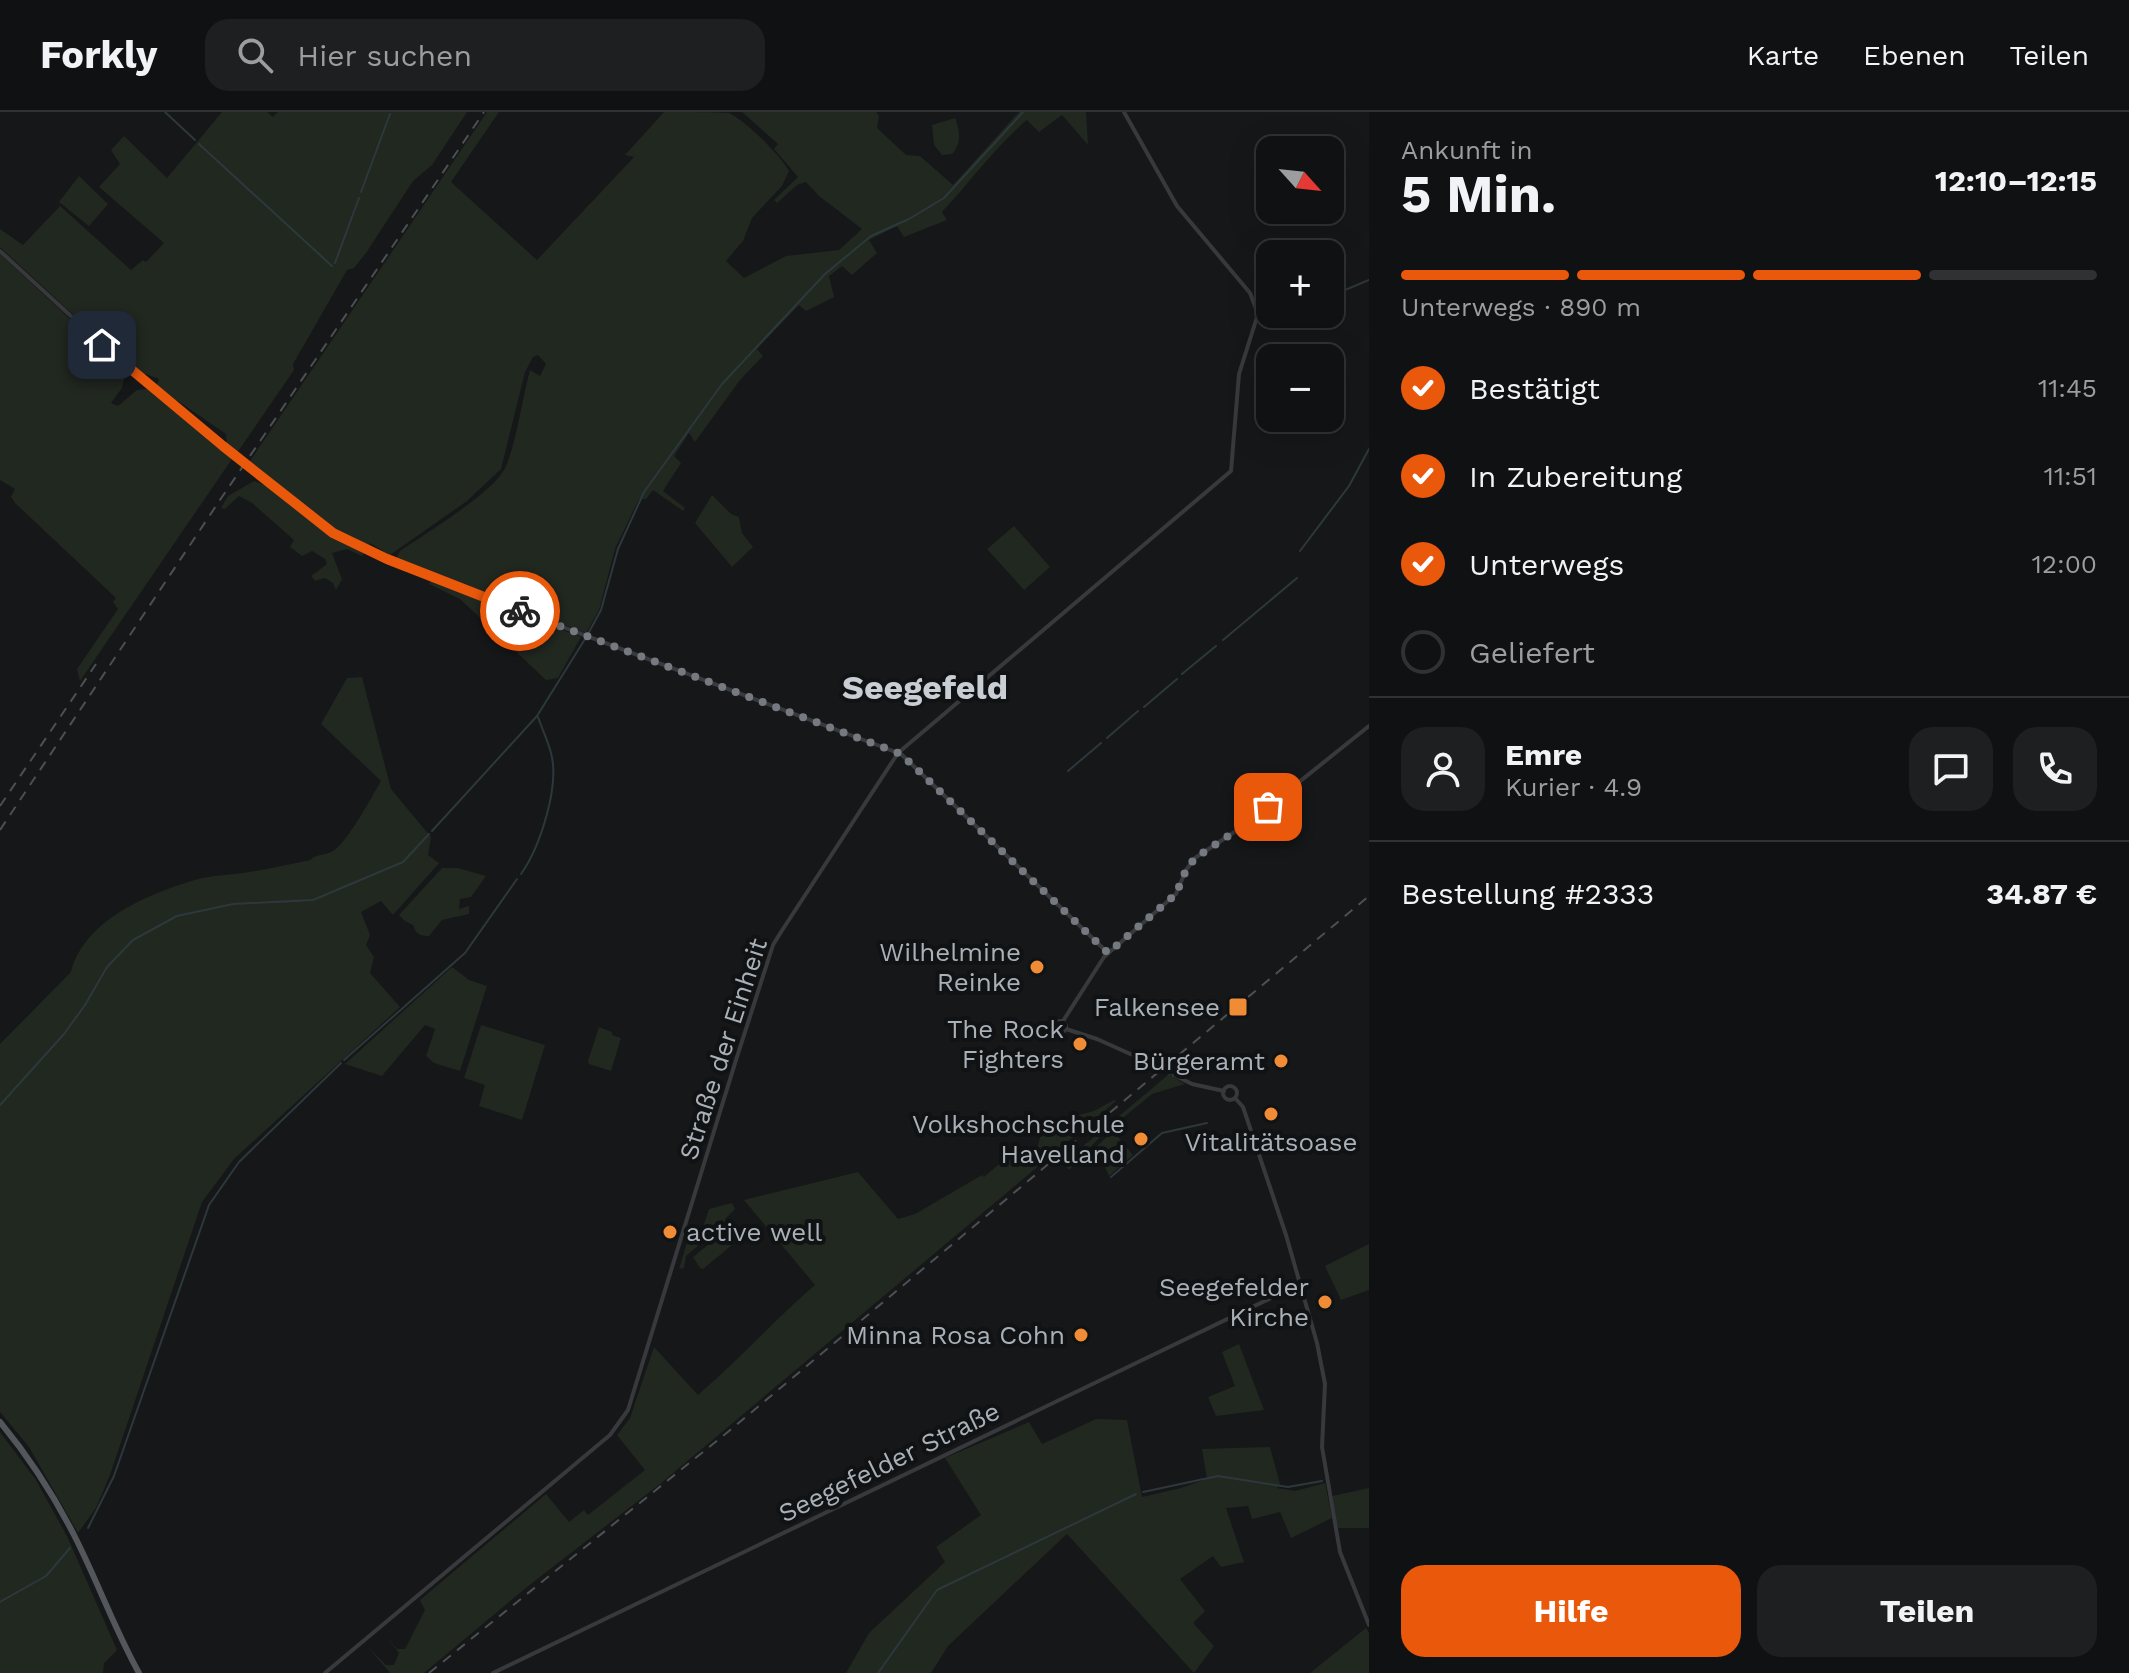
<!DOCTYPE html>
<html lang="de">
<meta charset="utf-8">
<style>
:root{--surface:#101112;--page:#1e1f20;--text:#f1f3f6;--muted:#9c9d9f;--line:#303132;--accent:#ea580c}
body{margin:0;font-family:"Work Sans",sans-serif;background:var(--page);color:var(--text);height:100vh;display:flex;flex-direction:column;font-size:30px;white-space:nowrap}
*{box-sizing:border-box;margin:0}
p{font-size:26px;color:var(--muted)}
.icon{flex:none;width:44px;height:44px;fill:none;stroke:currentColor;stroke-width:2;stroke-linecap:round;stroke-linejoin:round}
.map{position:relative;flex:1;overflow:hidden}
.side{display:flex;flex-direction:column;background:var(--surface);width:760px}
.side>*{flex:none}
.needle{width:52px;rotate:117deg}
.controls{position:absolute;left:1256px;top:24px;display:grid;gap:16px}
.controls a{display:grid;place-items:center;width:88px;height:88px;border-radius:16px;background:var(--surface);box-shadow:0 8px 32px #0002,0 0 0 2px var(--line);font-size:40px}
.pin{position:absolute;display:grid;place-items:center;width:68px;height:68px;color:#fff;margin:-34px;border-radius:16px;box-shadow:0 4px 12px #0006}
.courier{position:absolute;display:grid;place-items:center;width:80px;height:80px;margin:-40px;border:6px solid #ea580c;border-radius:50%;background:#fff;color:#222;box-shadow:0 2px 10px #0007}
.summary em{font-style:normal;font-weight:700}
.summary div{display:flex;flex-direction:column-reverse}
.summary{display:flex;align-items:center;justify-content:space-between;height:136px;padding:0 32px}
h1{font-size:52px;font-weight:700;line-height:60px}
.bar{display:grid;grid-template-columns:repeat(4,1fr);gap:12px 8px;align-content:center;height:96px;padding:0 32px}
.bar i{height:10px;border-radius:6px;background:var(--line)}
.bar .on{background:var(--accent)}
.bar p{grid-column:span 4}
.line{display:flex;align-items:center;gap:20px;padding:0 32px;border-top:2px solid var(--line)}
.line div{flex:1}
.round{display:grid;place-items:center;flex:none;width:84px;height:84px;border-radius:24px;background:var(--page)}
ol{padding:0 32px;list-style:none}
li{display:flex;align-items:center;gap:24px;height:88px}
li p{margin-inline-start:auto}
li .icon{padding:8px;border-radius:50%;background:var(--accent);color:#fff;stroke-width:4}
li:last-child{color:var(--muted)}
li i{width:44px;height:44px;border:4px solid var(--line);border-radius:50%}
.primary-button{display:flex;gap:16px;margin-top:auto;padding:16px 32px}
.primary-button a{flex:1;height:92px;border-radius:24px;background:var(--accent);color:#fff;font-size:32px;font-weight:700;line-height:92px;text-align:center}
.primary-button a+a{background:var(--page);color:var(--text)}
header{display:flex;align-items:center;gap:48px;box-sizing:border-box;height:112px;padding:0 40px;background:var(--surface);border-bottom:2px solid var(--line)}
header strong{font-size:38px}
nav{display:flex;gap:44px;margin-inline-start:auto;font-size:28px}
.search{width:560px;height:72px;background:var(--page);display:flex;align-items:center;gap:20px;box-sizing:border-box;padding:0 28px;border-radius:24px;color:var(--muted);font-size:30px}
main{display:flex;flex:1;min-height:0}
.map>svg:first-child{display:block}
.green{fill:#212820}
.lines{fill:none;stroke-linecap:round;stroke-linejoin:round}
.stream{stroke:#2c383c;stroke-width:2}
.minor-tunnel{stroke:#333638;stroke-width:4;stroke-dasharray:4 2;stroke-linecap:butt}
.minor{stroke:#37393d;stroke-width:4}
.major{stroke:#53575c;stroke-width:6}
.rail{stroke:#4c5054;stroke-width:2;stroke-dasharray:10 8;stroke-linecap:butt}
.minor-bridge{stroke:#37393d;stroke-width:4}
.done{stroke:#757a80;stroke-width:8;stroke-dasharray:0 14.4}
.route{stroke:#ea580c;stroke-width:10}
.poi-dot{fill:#f08b36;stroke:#111213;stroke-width:3}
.labels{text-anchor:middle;stroke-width:8;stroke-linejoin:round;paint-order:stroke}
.poi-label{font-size:26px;fill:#a8b0b8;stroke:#111213;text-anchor:end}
.street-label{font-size:26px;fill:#a8b0b8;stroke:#111213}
.district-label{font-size:34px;font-weight:bold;fill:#c9ced4;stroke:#111213}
</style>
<header>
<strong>Forkly</strong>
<div class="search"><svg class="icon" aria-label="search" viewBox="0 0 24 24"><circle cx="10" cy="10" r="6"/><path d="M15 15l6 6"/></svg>Hier suchen</div>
<nav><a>Karte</a><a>Ebenen</a><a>Teilen</a></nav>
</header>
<main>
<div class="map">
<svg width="1369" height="1561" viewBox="0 0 1369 1561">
<rect width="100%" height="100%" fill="#161718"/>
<path class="green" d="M222,0H267L273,5L278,0H467L432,53L413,69L366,141L354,156L347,158L293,252L294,258L237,341L227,334L226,322L178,289L169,286L156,275L159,267L146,262L142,264L131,256L0,135V117L23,133L60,94L131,158L143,148L146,150L164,131L99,75L120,52L111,38L124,24L167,66Z
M487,0H499L451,70L537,148L634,45L625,43L664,0C680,0 716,0 729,1C745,8 781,44 789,59L782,74L752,106L743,129L726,149L744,166L786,144L839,138L862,117L819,84L806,70L797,73L777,91L774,88L798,65L774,37L778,32L742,0H876L879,4L877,16L906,43L920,44L953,73L1019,0H1086L1088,33L1062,3L1039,20L1027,8C995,35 971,69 942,100L947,108L904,125L897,114L869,128L877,141L852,163L842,154L829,164L834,185L806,199L799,193L757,237L763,244L740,268L695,330L689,321L674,344L681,351L663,379L685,396L683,399L653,378L646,387H639L615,437L599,498L586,521L399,449L397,445L400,439C426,421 495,380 506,354C517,328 522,287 530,258L540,264L546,252L538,243L533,245L525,260L501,357L467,389L390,443L370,431L369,435L332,416L301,393L250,349Z
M955,6C960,19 962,31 952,42L942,43L934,33L932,13Z
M79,64L108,92L89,114L59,90Z
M0,142L126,259L122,276L111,291L118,294L137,278L147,277L232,347L80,569L77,557L118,497L113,490L116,486L15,391L11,385L15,377L0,368Z
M254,369L267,374L331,423L364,441L362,444L347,437L332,441L342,467L336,478L333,471L325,466L315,469L311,464L327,452L325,447L312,439L302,444L290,435L294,428L252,391L239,384L225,397L221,396L228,384Z
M712,383L731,402L739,405L742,421L753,435L732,455L695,411Z
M1014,414L1050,455L1024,478L987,437Z
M431,468L581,525L558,566L546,568L460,487L429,472Z
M362,565L391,677L431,725L428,743L439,751L393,803L381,789L361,800L370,823L366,833L374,845L370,861L400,895L234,1047L202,1090L110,1363L96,1396L78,1421L29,1335L0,1300V932L71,860C84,808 148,782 195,768C212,763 232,763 249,760C270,757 290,752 310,748C318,741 325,744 333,739C347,731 372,684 381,669L321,612L347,566Z
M442,756H458L486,764L471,785L460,787L459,797L469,794V802L442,808L429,824C420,824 416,822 413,813L405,809L399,803Z
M452,855L469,868L487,874L460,959L434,951L426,944L435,917L425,913L382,964L345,952Z
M481,913L545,933L522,1008L479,994L485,973L464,966Z
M599,915L612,920V923L621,926L611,959L589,952L588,949Z
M1193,942L1194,944L1171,964L1185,972L1152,982L1100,1025L1069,1058L1063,1051Z
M1114,988L1116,989L660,1372L527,1475L424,1561H390L367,1534L386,1553H394L399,1541L383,1521L397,1537H405L425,1498L420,1488L546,1382L569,1410L584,1398L588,1403L645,1358L617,1323L630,1306L654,1235L698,1283C739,1248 774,1208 815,1173L744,1088L858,1060L898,1107L915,1102L982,1063L984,1065L1005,1047L1007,1049L1033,1039L1038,1034L1041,1021L1049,1011L1094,999Z
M1113,1019L1133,1043L1109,1064L1096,1035Z
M732,1091L735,1097L725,1107L726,1113L725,1111L717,1117L712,1115L705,1121L707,1126L686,1144L684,1156L679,1157L688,1127H699L709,1097Z
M729,1116L738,1126L737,1129L703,1157L700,1156L693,1145Z
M1369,1132V1178L1341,1188L1325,1154Z
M1239,1232L1264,1298L1216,1304L1208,1285L1235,1274L1222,1240Z
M1096,1307L1127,1308L1142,1385L1181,1376L1207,1367L1202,1337L1270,1335L1280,1372L1277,1376L1295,1379L1325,1371L1332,1406L1291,1426L1280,1400L1252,1407L1248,1394L1226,1396L1244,1450L1221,1455L1213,1444L1180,1467L1205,1499L1193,1511L1214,1534L1194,1561L1067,1422L948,1534L931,1561H846L869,1521L945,1450L936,1435L981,1403L945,1346L1029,1310L1042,1332Z
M0,1320L36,1368L67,1424L117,1538L104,1551L103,1561H0Z
M1369,1376V1416H1337L1332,1384Z
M1366,1516L1369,1521V1561H1310Z"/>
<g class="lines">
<path class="stream" d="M165,0L195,28
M199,32L332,154
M361,80L390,2
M335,151L359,86
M1330,193H1341L1338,181L1369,168
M1300,439L1349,374L1369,337
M589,520L601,498L618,437L644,380L722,272L825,162L871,124L909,107L944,86L1023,0
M1223,528L1297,466
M1182,562L1216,534
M1144,595L1177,567
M1107,626L1138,599
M1068,659L1101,631
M432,719L537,604L585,527
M521,762C540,735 560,674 551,641C548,629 542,617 538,605
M344,948L465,841L517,767
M0,993L64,922L85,893L107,855L133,828L177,804L233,792L313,788L403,750L429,722
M1111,1065L1162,1021L1207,1011
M1143,1380L1218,1364L1288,1375L1322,1369
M88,1416L114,1364L209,1093L239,1050L341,951
M0,1490L46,1464L70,1436
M878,1561L937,1478L1136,1382"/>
<path class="minor-tunnel" d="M1157,954L1174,963"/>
<path class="minor" d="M0,139L132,260L223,334
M260,364L317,409L355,433L483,485L901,642L1108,841
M1054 915a6 6 0 1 1 12 0a6 6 0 1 1-12 0Z
M1063,909L1104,845L1176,782L1186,758L1195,746L1248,711L1369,614
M1066,917L1097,927L1157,954
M1174,963L1192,972L1224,979
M1223 981a7 7 0 1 1 14 0a7 7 0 1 1-14 0Z
M1235,986L1243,995L1286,1123L1317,1231L1325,1272L1322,1335L1340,1440L1369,1513
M325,1561L610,1323L628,1298L736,948L773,833L781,820L898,641L1231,359L1239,262L1258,202L1250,181L1177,94L1124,0
M493,1561L1300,1172"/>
<path class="major" d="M0,1310C29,1345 53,1382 74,1423C97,1468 114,1516 139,1561"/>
<path class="rail" d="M0,694L96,552
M0,718L222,385L484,0
M429,1561L729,1319L1369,784"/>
<path class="minor-bridge" d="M223,334L260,364"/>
</g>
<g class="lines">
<path class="done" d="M520,499L901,642L1108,841L1176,782L1186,758L1195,746L1248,711L1268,695"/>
<path class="route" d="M102,233L223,334L333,421L387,447L520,499"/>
</g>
<g class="poi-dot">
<circle cx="1037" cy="855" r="8"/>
<rect x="1228" y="885" width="20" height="20" rx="4"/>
<circle cx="1080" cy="932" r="8"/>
<circle cx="1281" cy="949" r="8"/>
<circle cx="1271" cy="1002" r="8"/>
<circle cx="1141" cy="1027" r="8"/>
<circle cx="670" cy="1120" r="8"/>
<circle cx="1325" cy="1190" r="8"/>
<circle cx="1081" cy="1223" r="8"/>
</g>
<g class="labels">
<g class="poi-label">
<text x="1021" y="849">Wilhelmine<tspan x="1021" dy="30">Reinke</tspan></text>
<text x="1220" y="904">Falkensee</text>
<text x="1064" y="926">The Rock<tspan x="1064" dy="30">Fighters</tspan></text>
<text x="1265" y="958">Bürgeramt</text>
<text x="1125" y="1021">Volkshochschule<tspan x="1125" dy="30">Havelland</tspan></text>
<text x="1271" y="1039" text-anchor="middle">Vitalitätsoase</text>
<text x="686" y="1129" text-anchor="start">active well</text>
<text x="1309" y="1184">Seegefelder<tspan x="1309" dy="30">Kirche</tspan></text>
<text x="1065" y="1232">Minna Rosa Cohn</text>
</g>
<g class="street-label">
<text transform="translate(723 937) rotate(-72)" y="9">Straße der Einheit</text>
<text transform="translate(889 1350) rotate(-26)" y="9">Seegefelder Straße</text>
</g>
<g class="district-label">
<text x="925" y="587">Seegefeld</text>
</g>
</g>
</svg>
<div class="controls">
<a><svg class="needle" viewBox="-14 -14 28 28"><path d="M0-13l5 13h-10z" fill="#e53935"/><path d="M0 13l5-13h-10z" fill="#9c9d9f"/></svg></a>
<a>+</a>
<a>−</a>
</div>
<div class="pin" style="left:1268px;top:695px;background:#ea580c"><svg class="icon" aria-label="bag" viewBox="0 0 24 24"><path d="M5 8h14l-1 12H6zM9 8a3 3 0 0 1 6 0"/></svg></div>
<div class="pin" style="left:102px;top:233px;background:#1f2937"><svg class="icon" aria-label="home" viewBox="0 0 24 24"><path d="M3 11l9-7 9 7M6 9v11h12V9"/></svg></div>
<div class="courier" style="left:520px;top:499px"><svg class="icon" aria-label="bike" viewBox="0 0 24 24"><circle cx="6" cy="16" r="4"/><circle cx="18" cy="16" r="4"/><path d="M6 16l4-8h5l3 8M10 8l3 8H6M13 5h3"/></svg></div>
</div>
<section class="side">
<div class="summary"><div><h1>5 Min.</h1><p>Ankunft in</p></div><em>12:10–12:15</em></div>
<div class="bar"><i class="on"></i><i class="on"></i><i class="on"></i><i></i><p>Unterwegs · 890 m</p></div>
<ol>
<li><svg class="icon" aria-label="check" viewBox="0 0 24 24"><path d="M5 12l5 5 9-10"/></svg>Bestätigt<p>11:45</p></li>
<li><svg class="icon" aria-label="check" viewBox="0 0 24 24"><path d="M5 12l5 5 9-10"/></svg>In Zubereitung<p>11:51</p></li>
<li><svg class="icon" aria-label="check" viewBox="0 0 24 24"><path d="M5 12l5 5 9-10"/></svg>Unterwegs<p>12:00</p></li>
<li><i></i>Geliefert</li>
</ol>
<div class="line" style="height:144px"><a class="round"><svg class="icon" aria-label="person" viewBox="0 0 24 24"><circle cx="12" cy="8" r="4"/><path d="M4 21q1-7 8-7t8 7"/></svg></a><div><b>Emre</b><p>Kurier · 4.9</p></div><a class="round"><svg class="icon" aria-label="chat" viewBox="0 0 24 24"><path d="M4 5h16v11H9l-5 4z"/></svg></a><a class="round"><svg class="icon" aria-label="phone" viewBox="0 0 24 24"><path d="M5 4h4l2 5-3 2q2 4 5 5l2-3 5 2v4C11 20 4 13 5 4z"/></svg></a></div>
<div class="line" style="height:104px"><div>Bestellung #2333</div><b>34.87 €</b></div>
<div class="primary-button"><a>Hilfe</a><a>Teilen</a></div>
</section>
</main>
